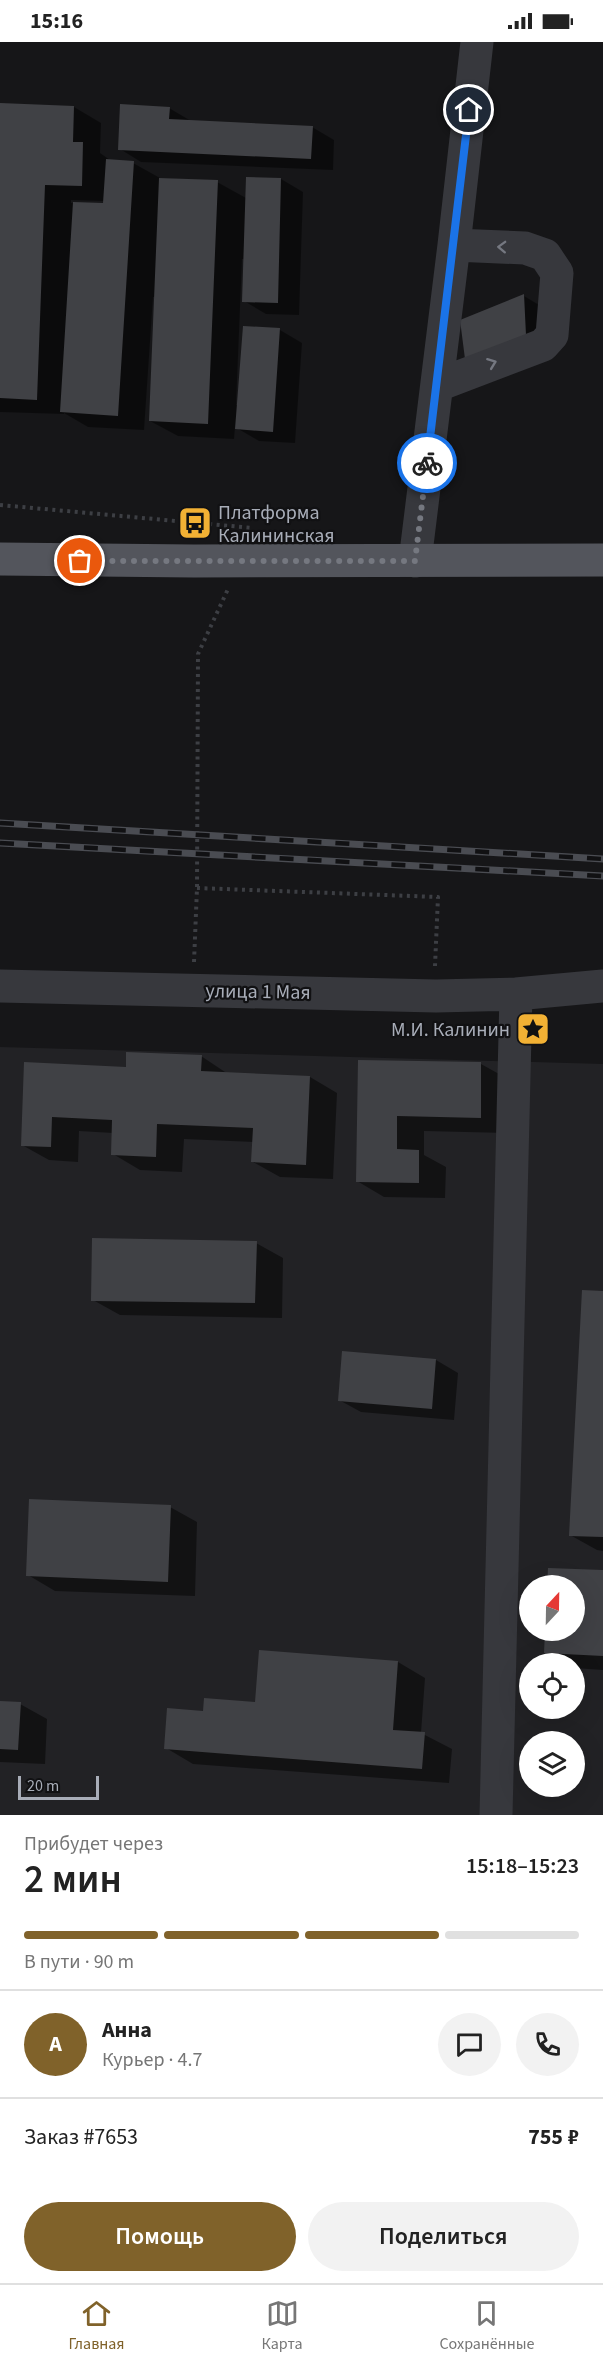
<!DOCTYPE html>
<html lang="ru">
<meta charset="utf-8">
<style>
:root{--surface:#fff;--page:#f2f2f2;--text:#222;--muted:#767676;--line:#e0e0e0;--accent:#80622a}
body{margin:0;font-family:"Source Sans 3",sans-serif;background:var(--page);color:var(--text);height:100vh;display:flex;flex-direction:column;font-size:22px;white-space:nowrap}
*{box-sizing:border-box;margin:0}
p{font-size:20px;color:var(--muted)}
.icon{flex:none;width:33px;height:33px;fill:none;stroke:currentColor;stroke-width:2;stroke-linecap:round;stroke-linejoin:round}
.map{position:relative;height:1773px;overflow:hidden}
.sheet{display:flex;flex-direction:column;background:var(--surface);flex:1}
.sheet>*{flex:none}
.needle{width:39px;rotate:22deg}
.fabs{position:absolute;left:519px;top:1533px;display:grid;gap:12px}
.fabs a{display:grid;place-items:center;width:66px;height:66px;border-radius:50%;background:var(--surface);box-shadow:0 6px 24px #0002;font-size:30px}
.scale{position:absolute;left:18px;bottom:15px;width:81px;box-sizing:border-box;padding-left:6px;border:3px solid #a8adb8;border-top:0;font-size:16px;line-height:21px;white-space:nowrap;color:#a8adb8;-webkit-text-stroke:4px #111113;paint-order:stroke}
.pin{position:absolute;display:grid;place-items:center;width:51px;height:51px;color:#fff;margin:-26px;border:3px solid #fff;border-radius:50%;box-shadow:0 2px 6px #0007}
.courier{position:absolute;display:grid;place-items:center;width:60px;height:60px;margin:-30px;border:4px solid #1a73e8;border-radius:50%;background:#fff;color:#222;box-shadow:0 2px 8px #0007}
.head em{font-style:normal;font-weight:600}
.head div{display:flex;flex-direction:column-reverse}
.head{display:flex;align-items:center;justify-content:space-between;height:102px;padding:0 24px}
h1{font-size:39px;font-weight:600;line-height:45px}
.bar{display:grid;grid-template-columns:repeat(4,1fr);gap:9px 6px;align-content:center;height:72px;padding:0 24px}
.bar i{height:8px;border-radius:4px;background:var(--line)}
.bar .on{background:var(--accent)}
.bar p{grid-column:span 4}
.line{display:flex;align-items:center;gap:15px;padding:0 24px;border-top:2px solid var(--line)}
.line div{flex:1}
.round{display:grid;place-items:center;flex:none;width:63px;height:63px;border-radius:32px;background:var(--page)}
.primary-button{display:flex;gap:12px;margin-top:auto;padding:12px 24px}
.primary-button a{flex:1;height:69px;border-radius:36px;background:var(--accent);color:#fff;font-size:24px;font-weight:600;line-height:69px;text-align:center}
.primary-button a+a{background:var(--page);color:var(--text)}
.status{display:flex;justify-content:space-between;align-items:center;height:42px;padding:0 30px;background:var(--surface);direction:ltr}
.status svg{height:16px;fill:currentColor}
.menu{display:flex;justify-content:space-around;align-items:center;height:84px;border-top:2px solid var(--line);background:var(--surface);font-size:16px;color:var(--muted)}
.menu a{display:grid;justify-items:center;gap:3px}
.menu .on{color:var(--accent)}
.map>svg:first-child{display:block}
.built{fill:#222225;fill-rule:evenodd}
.shadow{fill:#0007;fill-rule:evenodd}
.building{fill:#404145}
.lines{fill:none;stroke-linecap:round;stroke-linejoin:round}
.path{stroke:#3d3f44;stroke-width:4;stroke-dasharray:3 4.5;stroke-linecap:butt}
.minor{stroke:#37383d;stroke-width:33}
.major{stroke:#53555c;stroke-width:33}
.rail-casing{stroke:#4a4c52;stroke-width:7}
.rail{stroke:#111113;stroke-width:4.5;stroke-dasharray:14;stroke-linecap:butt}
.oneway{stroke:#757881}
.done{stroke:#757880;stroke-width:6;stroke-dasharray:0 10.8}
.route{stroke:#1a73e8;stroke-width:8}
.labels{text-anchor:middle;stroke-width:4.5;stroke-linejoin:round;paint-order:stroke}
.poi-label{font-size:20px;fill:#a8adb8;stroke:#111113;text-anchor:start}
.street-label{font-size:20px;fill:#a8adb8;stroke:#111113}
</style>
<div class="status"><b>15:16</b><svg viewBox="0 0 49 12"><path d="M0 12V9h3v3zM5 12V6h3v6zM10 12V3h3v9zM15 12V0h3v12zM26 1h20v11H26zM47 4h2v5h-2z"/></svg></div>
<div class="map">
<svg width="603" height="1773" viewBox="0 0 603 1773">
<rect width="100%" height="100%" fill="#161618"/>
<path class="built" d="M0,1005L603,1022V1773H0ZM530,1544H574V1588H530ZM530,1622H574V1666H530ZM530,1700H574V1744H530Z"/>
<path class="shadow" d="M0,62L74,65L101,81L100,111L110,118L133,121L160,136L217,140L246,156L281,137L303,150L299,273L266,272L244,259L245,217H242L236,363H239L244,286L280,288L302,301L295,401L259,399L235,385L234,397L178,394L150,379L156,255H153L144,388L88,385L64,371V372L0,370ZM71,158L104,159V163L71,161Z
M169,66L191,79L312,85L334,98L333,128L141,120L120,107Z
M524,254L539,263L541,302L482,324Z
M201,1014L228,1032L310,1035L337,1051L333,1137L280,1135L253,1120L254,1100L184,1097L182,1130L140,1128L113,1112V1091L79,1089L78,1120L49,1118L22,1103L26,1022L127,1026Z
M359,1019L481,1022L508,1037L507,1091L424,1089V1113L446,1125L445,1156L384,1155L357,1139Z
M256,1201L283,1216L282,1276L120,1273L93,1258Z
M603,1251V1509L597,1508L570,1493Z
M436,1318L458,1331L454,1378L361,1370L339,1358Z
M170,1465L197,1480L195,1554L55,1549L28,1533Z
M603,1530V1628L574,1626V1622H564L545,1611L574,1588Z
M261,1610L398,1620L425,1636L421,1691L452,1707L449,1741L193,1722L166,1706L204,1671L257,1661Z
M0,1661L20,1662L47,1677L45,1722L0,1720Z"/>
<path class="building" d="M0,61L74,64L73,100H83L82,144L45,143L37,358L0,356Z
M120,62L170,65L169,77L313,84L311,117L118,108Z
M106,117L134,119L118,374L60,370L73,160L103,161Z
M246,135L281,136L278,261L242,260Z
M159,136L218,138L208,382L149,379Z
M524,252L526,293L465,317L460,278Z
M243,284L280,286L273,390L235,387Z
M126,1010L202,1013L201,1029L310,1034L306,1123L251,1120L253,1086L157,1082L156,1115L111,1113L112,1078L52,1075L51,1105L21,1104L24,1020L126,1025Z
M358,1018L481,1020V1076L397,1074V1107L419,1108V1141L356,1140Z
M92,1196L257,1199L255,1261L91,1259Z
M582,1248L603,1249V1495L569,1494Z
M342,1309L436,1317L432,1367L338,1359Z
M29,1457L171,1463L168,1540L26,1534Z
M548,1526L603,1528V1614L544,1611L545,1588H574V1544H547Z
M259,1608L398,1619L393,1688L425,1690L422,1727L164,1707L167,1666L203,1669L204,1656L255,1660Z
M0,1659L21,1660L18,1708L0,1707Z"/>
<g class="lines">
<path class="path" d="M0,463L253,486
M197,846L438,855L435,924
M194,920L197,846L198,612L228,547"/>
<path class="minor" d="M438,343L543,303L552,293L557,231L545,213L525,206L454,203
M415,519L454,203L477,0
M0,944L436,954L516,952L603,944
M496,1773L516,952"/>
<path class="major" d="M0,517L194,519L603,518"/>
<g class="rail-casing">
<path id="rail" d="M0,781L603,817
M0,801L603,834"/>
</g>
<use href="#rail" class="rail"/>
</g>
<defs><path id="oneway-chevron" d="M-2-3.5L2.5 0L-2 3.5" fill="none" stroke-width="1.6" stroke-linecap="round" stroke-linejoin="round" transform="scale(1.5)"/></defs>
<g class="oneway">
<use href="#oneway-chevron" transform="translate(502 205) rotate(-178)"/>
<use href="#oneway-chevron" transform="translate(492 321) rotate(-21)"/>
</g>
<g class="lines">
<path class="done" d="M80,519H415L427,421"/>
<path class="route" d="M427,421L469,68"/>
</g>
<defs>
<g id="bus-square" transform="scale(1.725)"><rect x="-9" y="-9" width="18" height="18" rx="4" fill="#f2b134" stroke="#111113"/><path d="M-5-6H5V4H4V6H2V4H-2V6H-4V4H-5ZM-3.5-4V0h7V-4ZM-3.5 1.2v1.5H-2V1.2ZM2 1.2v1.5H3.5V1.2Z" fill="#111"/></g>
<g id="sight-square" transform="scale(1.725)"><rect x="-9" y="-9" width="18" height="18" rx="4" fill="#f2b134" stroke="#111113"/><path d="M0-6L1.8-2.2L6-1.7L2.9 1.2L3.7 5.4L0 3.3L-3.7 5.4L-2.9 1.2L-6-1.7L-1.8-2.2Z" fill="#111"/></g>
</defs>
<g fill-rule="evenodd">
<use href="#bus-square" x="195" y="481"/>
<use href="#sight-square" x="533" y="987"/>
</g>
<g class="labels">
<g class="poi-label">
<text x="218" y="477">Платформа<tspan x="218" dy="23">Калининская</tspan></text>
<text x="510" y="994" text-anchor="end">М.И. Калинин</text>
</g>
<g class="street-label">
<text transform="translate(258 949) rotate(1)" y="7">улица 1 Мая</text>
</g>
</g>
</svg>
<div class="fabs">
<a><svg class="needle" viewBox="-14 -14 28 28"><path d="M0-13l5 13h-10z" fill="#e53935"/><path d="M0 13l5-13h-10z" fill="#767676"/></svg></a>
<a><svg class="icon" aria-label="locate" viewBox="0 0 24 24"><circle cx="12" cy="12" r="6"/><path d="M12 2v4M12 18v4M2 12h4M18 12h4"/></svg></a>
<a><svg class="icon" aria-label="layers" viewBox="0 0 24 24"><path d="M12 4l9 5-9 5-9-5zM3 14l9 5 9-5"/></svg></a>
</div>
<div class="scale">20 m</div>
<div class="pin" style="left:80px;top:519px;background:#ea580c"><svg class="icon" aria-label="bag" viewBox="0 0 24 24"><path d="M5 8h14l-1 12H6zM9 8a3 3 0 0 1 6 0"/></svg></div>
<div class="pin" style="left:469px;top:68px;background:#1f2937"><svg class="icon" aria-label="home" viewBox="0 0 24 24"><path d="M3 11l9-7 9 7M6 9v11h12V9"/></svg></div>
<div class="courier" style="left:427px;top:421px"><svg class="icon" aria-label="bike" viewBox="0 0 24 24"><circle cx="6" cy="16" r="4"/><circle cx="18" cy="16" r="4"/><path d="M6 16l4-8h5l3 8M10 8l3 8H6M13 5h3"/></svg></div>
</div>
<section class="sheet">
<div class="head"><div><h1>2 мин</h1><p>Прибудет через</p></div><em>15:18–15:23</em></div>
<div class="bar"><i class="on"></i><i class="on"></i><i class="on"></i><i></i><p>В пути · 90 m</p></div>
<div class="line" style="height:108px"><b class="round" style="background:var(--accent);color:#fff">А</b><div><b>Анна</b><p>Курьер · 4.7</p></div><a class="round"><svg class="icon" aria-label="chat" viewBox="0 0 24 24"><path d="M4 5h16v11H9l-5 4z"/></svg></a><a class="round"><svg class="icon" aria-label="phone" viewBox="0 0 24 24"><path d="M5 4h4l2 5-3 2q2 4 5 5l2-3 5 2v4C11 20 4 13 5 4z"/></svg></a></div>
<div class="line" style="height:78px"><div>Заказ #7653</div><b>755 ₽</b></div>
<div class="primary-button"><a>Помощь</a><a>Поделиться</a></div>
</section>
<nav class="menu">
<a class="on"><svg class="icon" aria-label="home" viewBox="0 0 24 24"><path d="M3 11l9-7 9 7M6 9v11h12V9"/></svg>Главная</a>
<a><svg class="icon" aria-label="map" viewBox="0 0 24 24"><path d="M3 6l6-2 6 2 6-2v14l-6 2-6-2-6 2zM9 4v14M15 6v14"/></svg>Карта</a>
<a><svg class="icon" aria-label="saved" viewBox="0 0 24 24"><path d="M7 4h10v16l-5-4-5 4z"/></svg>Сохранённые</a>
</nav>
